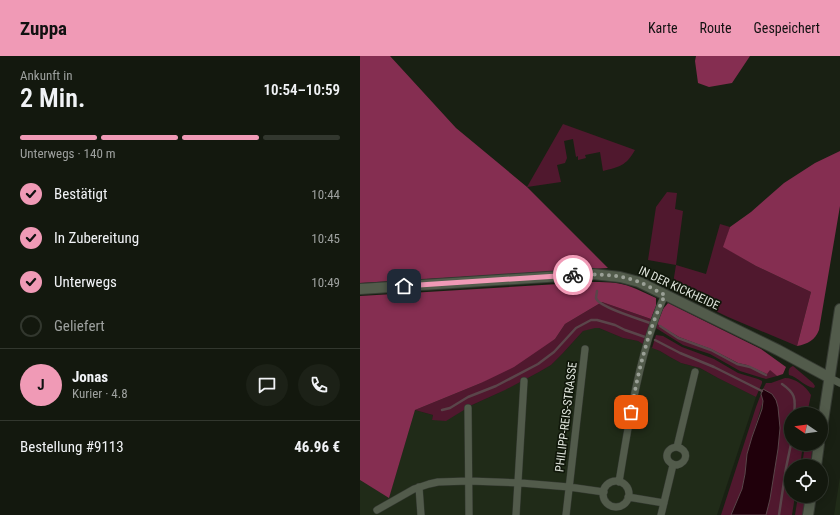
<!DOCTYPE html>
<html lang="de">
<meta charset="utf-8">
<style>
:root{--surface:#13180e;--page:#1c2117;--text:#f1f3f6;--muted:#9da09e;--line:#32372e;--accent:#f09ab6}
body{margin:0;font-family:"Roboto Condensed",sans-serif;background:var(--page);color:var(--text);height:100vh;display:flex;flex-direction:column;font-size:15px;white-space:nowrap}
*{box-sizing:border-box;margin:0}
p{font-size:13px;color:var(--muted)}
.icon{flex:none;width:22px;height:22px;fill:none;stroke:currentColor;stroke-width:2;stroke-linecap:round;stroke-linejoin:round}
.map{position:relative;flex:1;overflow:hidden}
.sheet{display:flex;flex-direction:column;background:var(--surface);width:360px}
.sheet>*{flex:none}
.needle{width:26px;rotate:283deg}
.fabs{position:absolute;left:424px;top:351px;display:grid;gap:8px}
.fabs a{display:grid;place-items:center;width:44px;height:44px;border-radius:50%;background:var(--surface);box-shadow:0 2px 10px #0003,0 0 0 1px var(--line);font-size:20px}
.pin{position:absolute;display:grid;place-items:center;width:34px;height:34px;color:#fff;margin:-17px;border-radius:8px;box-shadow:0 2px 6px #0006}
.courier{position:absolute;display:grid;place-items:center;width:40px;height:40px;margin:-20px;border:3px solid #f09ab6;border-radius:50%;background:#fff;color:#222;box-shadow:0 1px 5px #0007}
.head em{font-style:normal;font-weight:600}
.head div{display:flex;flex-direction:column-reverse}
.head{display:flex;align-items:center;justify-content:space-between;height:68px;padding:0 20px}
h1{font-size:26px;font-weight:600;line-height:30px}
.bar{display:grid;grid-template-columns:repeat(4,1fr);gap:6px 4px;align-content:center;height:48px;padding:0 20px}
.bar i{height:5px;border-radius:3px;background:var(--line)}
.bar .selected{background:var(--accent)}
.bar p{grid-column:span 4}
.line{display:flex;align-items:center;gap:10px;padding:0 20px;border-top:1px solid var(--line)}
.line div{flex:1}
.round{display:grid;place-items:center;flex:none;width:42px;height:42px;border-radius:21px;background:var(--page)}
ol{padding:0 20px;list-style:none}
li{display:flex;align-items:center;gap:12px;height:44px}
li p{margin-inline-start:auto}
li .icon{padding:4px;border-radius:50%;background:var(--accent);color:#111;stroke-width:4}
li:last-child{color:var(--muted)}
li i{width:22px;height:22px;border:2px solid var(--line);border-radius:50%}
header{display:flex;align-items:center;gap:24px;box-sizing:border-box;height:56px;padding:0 20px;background:var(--accent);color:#111}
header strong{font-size:19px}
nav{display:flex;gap:22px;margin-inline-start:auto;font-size:14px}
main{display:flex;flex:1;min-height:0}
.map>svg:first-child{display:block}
.built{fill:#202b18}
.green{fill:#50182e}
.forest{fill:#852e51}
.water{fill:#20000b;stroke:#5a454a}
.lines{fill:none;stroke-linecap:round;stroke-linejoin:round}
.stream{stroke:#5a454a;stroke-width:2.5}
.street-casing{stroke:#353a32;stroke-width:8}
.secondary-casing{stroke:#353a32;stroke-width:12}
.street{stroke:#525b4b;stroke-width:7}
.secondary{stroke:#525b4b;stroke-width:10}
.done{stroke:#9aa096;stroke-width:4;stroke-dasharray:0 7.2}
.route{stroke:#f09ab6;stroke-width:5}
.labels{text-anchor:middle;stroke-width:3.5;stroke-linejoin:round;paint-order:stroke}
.street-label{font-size:12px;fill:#e0e5dd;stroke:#10170a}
</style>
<header>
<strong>Zuppa</strong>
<nav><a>Karte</a><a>Route</a><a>Gespeichert</a></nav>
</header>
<main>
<section class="sheet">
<div class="head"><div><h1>2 Min.</h1><p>Ankunft in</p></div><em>10:54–10:59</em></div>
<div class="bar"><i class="selected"></i><i class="selected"></i><i class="selected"></i><i></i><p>Unterwegs · 140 m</p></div>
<ol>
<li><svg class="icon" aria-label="check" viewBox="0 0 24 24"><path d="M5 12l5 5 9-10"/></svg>Bestätigt<p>10:44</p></li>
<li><svg class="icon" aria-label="check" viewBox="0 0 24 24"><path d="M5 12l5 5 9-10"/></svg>In Zubereitung<p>10:45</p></li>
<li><svg class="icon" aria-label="check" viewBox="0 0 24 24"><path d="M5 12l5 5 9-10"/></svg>Unterwegs<p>10:49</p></li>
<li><i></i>Geliefert</li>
</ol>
<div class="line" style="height:72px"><b class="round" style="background:var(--accent);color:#111">J</b><div><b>Jonas</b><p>Kurier · 4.8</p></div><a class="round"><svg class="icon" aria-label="chat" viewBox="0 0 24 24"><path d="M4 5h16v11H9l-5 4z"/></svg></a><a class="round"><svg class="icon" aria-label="phone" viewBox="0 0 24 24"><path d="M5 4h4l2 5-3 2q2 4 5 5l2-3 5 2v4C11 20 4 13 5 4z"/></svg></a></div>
<div class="line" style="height:52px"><div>Bestellung #9113</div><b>46.96 €</b></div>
</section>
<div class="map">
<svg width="480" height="459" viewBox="0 0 480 459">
<rect width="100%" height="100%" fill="#192013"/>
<path class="built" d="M231,272H239L263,282L278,285L300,295L310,301L321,307L340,312L358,322L396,341L357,459H0V424L29,441L55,354L73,359L72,364L104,353L112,349L136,338L179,316L191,309L203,297L223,275Z
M480,421V459H474Z"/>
<path class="green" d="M203,68L275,94C266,110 259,111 243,115L240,96L225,99L226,102L218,104V100L216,101L213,83L204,85L207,102L205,107L197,109L201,126L167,131Z
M307,136L317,137L315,153L323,155L316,209L346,218L360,168L370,171L364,191L396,210L451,236L437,290L368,261L312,234L316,209L288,204L296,151Z
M242,246L291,263L283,288L278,285L263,282L239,272H235L223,275L203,297L191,309L179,316L145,334L112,349L86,365L72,364L73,359L55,354L121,327L195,283L205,268Z
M297,268L319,281L351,293L378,307L387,309L406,317L410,313L417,320L406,323L380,315L350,298L323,289L296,272Z
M296,279L303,280L322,291L354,303L378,317L398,323L402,325V327L396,341L358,322L340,312L321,307L310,301L300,295L292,292Z
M433,310L453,327L455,330L454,332C445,331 438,321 429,319C428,315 429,311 433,310Z
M425,322C435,322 446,330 451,339L447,358H431V388H443L440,410H431V440H435L432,459H406L410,443L418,393L420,372L412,338L403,333L406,327H411Z
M401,338L403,345L387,398L385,418L382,433L371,459H361L396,351Z
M445,388H453L450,410H442Z
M438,440H446L443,459H435Z"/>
<path class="forest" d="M0,0H30L96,72L167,131L248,212L0,227Z
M336,0H390L372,27L349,31L338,27L335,5Z
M480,95V150L459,274C455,284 448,288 437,290L451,236L396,210L363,191L370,171L391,156L424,127L455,107Z
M233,226C241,226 249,226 256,227C270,229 283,236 296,242V250L291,263L242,246L205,268L195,283L154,311L121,327L55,354L29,442L0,424V240Z
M308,247L401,293L426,311L423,318L417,320L410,314L407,318L387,309L378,307L351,293L319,281L297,268L303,253Z"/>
<path class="water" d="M403,333L412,338L416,344L418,351L420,372L418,393L410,443L406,459H371L382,433L385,418L387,398L392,381L402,353L403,345L401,338Z"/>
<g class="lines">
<path class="stream" d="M237,235C237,237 236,240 236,242C238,251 280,263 290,267
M300,270L318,282L351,294L377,308L390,311L406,319
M295,284L320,297L354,311L402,335
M422,328C435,337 436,342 434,358
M82,354L90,352L108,341L136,330L178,308L194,296L216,272L231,264H237L255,269L265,274L285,281
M419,459L426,412L431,388"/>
<g class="street-casing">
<path id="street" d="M470,322L480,327
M108,352L109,459
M317,391C304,392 303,407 317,409C328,406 329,394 317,391L335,316
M243 438a13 13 0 1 1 26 0a13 13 0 1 1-26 0Z
M259,426C267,378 274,331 288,284C293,269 298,253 305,239
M59,431L61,459
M268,441L304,447
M17,454L54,433L69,428L78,426L109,425L161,427L209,431L244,436
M156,459L164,325
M206,459L225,293
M301,459L313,409"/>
</g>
<g class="secondary-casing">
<path id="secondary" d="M0,233L233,218L260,221L279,226L418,294L470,322
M461,378L480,253
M456,410L459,388
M448,459L451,440"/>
</g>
<use href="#street" class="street"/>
<use href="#secondary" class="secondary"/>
</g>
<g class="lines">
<path class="done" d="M213,219C234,218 254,218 274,224C285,228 295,234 305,239C288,274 278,316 271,356"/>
<path class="route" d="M44,230L213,219"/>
</g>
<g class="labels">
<g class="street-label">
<text transform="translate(319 232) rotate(25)" y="4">IN DER KICKHEIDE</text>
<text transform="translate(206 361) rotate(-83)" y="4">PHILIPP-REIS-STRASSE</text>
</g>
</g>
</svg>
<div class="fabs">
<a><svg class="needle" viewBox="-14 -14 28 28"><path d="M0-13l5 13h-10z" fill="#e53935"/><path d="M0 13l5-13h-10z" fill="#9da09e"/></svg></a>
<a><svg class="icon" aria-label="locate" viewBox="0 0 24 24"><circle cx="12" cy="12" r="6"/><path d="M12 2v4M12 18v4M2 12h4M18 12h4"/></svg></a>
</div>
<div class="pin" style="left:271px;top:356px;background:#ea580c"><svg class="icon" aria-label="bag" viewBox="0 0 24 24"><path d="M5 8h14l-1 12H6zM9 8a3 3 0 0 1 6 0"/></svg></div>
<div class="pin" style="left:44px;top:230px;background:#1f2937"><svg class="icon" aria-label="home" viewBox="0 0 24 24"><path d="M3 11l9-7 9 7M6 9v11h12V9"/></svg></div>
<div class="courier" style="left:213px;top:219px"><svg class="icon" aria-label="bike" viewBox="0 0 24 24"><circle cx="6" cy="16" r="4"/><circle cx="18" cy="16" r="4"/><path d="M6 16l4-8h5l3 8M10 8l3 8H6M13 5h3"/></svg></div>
</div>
</main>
